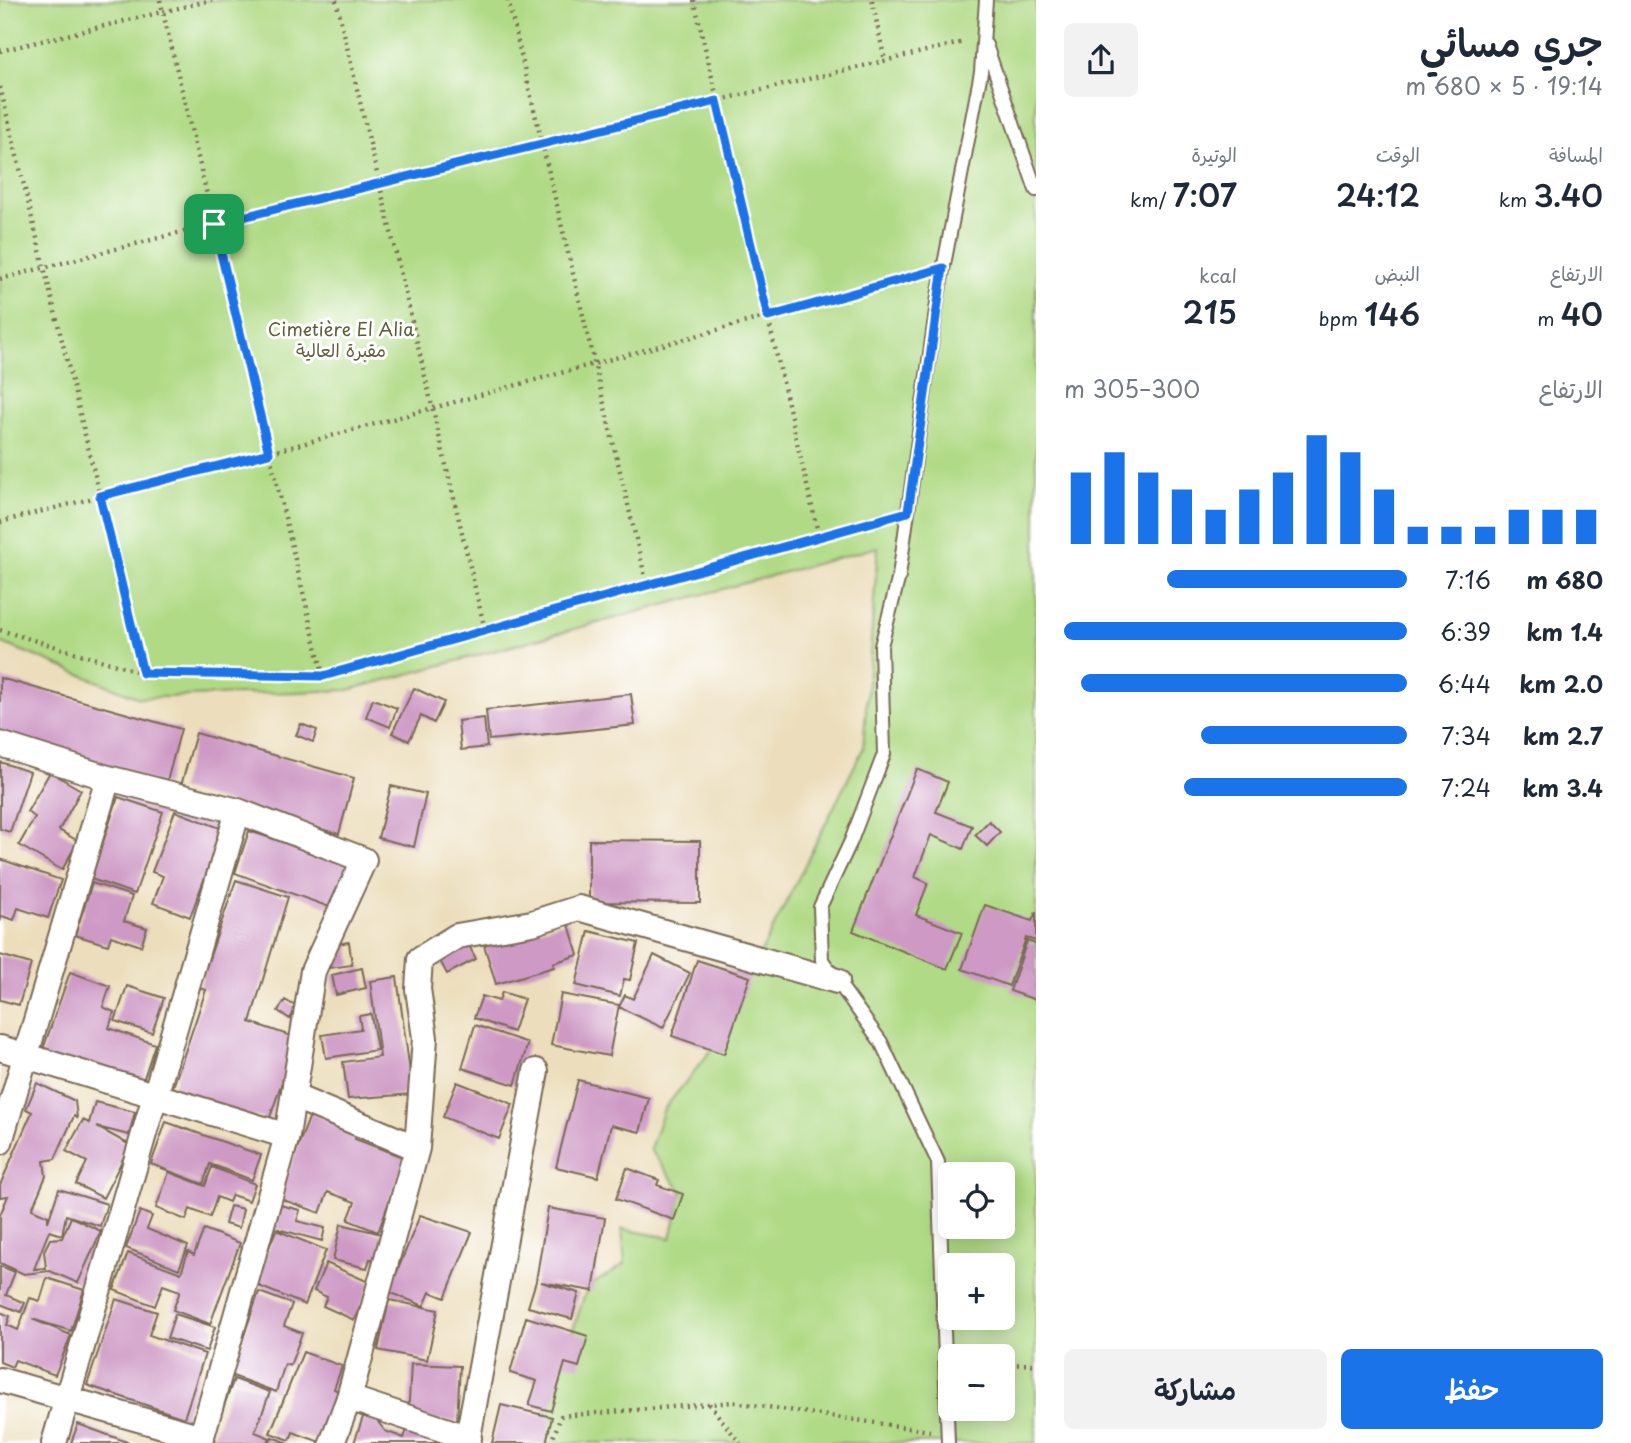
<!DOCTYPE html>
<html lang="ar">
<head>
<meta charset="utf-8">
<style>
  :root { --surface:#fff; --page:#f2f2f3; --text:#1f2937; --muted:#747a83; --accent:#1a73e8 }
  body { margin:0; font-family:"Playpen Sans","Playpen Sans Arabic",sans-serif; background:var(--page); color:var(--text); direction:rtl; height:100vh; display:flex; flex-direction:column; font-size:26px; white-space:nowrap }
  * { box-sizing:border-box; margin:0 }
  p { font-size:23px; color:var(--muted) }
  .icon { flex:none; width:38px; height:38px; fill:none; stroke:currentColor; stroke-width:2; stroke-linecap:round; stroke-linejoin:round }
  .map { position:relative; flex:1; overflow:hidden; direction:ltr }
  .panel { display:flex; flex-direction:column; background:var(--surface); width:595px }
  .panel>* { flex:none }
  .controls { position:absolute; left:938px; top:1162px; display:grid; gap:14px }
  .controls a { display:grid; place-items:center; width:77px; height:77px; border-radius:10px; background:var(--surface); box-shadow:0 4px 18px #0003; font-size:35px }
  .pin { position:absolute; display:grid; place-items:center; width:60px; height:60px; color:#fff; margin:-30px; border-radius:14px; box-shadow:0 4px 10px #0006 }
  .round { display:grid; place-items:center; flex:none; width:74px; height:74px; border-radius:10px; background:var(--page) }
  .headline { display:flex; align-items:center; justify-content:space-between; height:119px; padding:0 28px }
  h1 { font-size:38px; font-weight:600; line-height:52px }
  .figures { display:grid; grid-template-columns:repeat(3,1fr); gap:10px; height:119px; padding:7px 28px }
  .figures div { display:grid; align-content:center }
  .figures b { font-size:30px; font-weight:600 }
  .figures small { font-size:19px; font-weight:400 }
  .figures p { font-size:19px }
  .chart { height:196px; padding:14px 28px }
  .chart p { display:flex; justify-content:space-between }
  .chart svg { width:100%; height:126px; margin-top:7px; stroke:var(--accent); stroke-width:6 }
  .action { display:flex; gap:14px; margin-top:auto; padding:14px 28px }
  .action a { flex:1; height:80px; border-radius:10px; background:var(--accent); color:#fff; font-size:28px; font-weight:600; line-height:80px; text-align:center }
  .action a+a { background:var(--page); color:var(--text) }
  ul { padding:0 28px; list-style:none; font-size:23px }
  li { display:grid; grid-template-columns:112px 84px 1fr; align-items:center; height:52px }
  li i { height:18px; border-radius:9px; background:var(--accent) }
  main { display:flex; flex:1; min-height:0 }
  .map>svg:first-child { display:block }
  .green { fill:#b0da85; stroke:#768252; stroke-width:2; fill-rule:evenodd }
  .building { fill:#ce99c5 }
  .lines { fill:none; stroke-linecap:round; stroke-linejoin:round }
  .lane-casing { stroke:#796955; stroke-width:16 }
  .street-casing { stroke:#796955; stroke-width:28 }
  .path { stroke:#796955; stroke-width:4.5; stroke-dasharray:2 5; stroke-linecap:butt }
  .lane { stroke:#fff; stroke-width:12 }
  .street { stroke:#fff; stroke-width:24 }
  .route-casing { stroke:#fff; stroke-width:14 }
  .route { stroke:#1a73e8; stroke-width:9 }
  .labels { text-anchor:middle; stroke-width:6; stroke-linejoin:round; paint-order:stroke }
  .park-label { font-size:18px; fill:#5e5f3d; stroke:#fff }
</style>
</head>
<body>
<main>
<section class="panel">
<div class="headline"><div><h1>جري مسائي</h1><p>19:14 · 5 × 680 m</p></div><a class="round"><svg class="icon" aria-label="share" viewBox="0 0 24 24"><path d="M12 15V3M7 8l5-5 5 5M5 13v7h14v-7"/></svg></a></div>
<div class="figures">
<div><p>المسافة</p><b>3.40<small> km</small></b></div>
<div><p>الوقت</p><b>24:12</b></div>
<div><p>الوتيرة</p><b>7:07<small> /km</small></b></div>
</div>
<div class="figures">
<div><p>الارتفاع</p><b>40<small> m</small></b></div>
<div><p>النبض</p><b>146<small> bpm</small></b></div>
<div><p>kcal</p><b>215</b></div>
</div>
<div class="chart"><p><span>الارتفاع</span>300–305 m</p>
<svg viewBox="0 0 160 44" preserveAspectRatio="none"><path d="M5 44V19M15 44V12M25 44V19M35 44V25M45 44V32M55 44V25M65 44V19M75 44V6M85 44V12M95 44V25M105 44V38M115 44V38M125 44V38M135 44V32M145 44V32M155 44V32"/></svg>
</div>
<ul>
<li><b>680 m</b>7:16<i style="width:70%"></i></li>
<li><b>1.4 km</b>6:39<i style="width:100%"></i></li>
<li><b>2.0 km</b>6:44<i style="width:95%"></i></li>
<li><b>2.7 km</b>7:34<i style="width:60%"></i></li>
<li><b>3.4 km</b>7:24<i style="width:65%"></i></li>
</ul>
<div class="action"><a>حفظ</a><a>مشاركة</a></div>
</section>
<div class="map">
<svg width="1036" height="1443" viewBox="0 0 1036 1443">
  <rect width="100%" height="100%" fill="#fff"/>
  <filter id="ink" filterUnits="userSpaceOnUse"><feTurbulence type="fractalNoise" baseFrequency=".0143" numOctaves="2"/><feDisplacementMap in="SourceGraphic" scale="14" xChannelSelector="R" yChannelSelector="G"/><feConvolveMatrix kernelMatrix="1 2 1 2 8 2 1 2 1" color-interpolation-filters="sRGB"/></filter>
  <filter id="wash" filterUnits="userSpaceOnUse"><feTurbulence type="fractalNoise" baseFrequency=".00686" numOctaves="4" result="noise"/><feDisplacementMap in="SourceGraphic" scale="28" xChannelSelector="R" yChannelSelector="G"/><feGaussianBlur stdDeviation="1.57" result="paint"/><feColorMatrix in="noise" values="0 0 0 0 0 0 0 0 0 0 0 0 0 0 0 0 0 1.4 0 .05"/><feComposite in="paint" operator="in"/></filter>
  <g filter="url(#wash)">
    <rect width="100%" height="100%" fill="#ecdebc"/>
    <!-- green -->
    <path class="green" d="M0,0H1036V1443H535L587,1288L625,1264L622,1229L671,1238L682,1192L650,1149L664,1109L713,1048L863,749L878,547L349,690L139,698L0,642ZM950,1174H1003V1227H950ZM950,1265H1003V1318H950ZM950,1356H1003V1409H950Z"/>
    <g id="blocks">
      <!-- building -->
      <path class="building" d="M0,678L181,729L166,785L0,738Z
        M414,688L444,702L434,723L421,716L409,741L392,733Z
        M631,694L635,725L489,740L486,710Z
        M373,699L397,708L390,727L366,717Z
        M484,718L487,747L461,750L458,721Z
        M301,724L317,730L313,742L296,735Z
        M196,733L354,778L339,834L180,789Z
        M0,762L30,772L10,832L0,829Z
        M917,769L948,782L936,812L972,826L963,849L931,835L915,877L928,883L916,915L962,933L947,969L853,931Z
        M50,772L81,790L59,830L78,841L62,870L19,845L35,817L27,812Z
        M391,786L426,794L414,847L378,838Z
        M118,797L163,812L135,894L91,879Z
        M175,811L223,829L190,917L153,903L163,876L152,872Z
        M989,821L1000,832L987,846L975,835Z
        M249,831L350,864L335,909L235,873Z
        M589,840L700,841V903L589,902Z
        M0,859L61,880L48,918L18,908L14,920L2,916L0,922Z
        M236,880L288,897L250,1022L297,1038L269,1120L170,1096L206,990L199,988Z
        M92,883L132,896L124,921L147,928L141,946L111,936L108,945L75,935Z
        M985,905L1032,921L1036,912V941L1026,938L1009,986L962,969Z
        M568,921L578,955L553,963L554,967L496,984L484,945Z
        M589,931L638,943L630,980L624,979L620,996L576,985Z
        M1027,941L1036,944V1000L1010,991Z
        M349,942L352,965L330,968L326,946Z
        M467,942L476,959L447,974L438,957Z
        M0,955L31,964L19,1005L0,1000Z
        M654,955L690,973L663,1028L619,1007L625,995L633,999Z
        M697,960L750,977L724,1054L672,1036Z
        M362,968L366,988L336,995L332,975Z
        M70,972L110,986L103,1007L114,1012L109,1028L155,1044L139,1093L40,1058Z
        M397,977L413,1094L348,1099L343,1062L380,1057L370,981Z
        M127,986L164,998L152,1033L115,1021Z
        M502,992L524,999L513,1032L474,1018L482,996L499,1001Z
        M561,994L619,1005L609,1056L551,1045Z
        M285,1000L297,1007L290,1019L278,1011Z
        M371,1014L377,1050L326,1058L322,1035L361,1029L359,1016Z
        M475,1025L528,1043L515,1085L462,1068Z
        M578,1080L649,1098L640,1132L611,1125L598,1177L556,1167Z
        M457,1082L513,1104L499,1139L443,1117Z
        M37,1083L75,1101L77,1118L74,1116L55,1159L44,1161L46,1176L32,1209L48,1216V1222L59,1189L107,1204L100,1226L66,1215L62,1235L49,1231L34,1269L46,1268L44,1251L50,1239L62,1238L71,1217L101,1231L78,1283L50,1271L24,1274L0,1263V1215L8,1196L0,1197V1185L32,1112L26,1109Z
        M95,1102L135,1112L129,1135L97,1127L130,1145L103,1198L76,1184L87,1162L66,1151L83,1120L89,1123Z
        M311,1113L359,1131L355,1139L405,1158L378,1232L348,1220L355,1202L328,1192L320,1213L278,1198Z
        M166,1122L261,1155L252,1180L210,1164L203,1184L151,1164Z
        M212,1167L255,1184L249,1201L232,1195L229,1202L217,1197L210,1217L190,1209L186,1220L156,1208L169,1172L205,1186Z
        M627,1168L659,1180L657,1185L683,1194L674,1220L616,1199Z
        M280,1205L300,1210L297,1221L325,1228L322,1241L274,1228Z
        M230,1206L243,1209L239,1228L225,1224Z
        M548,1208L605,1218L593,1291L541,1282L579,1293L572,1319L528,1307L536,1281Z
        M140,1211L152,1216L147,1229L188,1246L179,1269L126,1248Z
        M420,1215L472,1232L445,1298L430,1292L424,1306L389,1292Z
        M341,1224L386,1235L380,1261L370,1259L367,1268L333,1260Z
        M204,1229L240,1243L210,1324L173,1310L180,1291L163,1285L155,1306L114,1290L128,1253L181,1273L188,1252L194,1255Z
        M276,1230L326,1250L305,1305L254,1284Z
        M326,1263L371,1283L354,1320L323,1306L327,1297L314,1291Z
        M0,1266L15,1272L6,1295L25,1303L21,1312L0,1304Z
        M47,1278L84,1290L71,1331L32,1319L71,1335L55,1375L15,1360L12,1367L0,1362V1312L10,1316L7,1325L18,1330L30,1298L40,1301Z
        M259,1292L292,1304L284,1326L302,1333L290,1366L285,1364L276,1392L230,1375Z
        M116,1299L157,1312L149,1335L205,1354L184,1418L87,1385Z
        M389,1300L438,1310L427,1360L378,1350Z
        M175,1314L215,1327L207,1351L167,1338Z
        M526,1317L588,1336L579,1367L565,1363L551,1411L529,1405L537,1381L510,1373Z
        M303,1352L342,1366L334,1389L338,1391L320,1442L293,1432L290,1440L270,1433Z
        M411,1364L460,1366L457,1421L408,1419Z
        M234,1379L270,1392L255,1432L270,1438L267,1443H210Z
        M501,1405L552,1417L546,1443H492Z
        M364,1414L375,1418L385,1431L404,1438L409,1424L461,1443H354Z
        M78,1424L130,1443H71Z
        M272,1437L288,1443H269Z"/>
    </g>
  </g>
  <g filter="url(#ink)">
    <use href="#blocks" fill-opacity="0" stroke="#796955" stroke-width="2"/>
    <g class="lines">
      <defs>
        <path id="lane" d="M986,45L1036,190
          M948,1443L938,1162L881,1042L822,960L820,907L851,841L884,754L881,646L899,576L938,296L981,72L986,0"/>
        <path id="street" d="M0,744L108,778L238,811L364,860L313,971L287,1136L200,1443
          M0,1048L287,1136
          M295,1097L417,1148
          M0,1142L108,778
          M0,1380L202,1437
          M349,1398L469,1438
          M54,1443L238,811
          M332,1443L349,1398L417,1148L425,1038L418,989L420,959L457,936L532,923L579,908L837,981
          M467,1443L536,1071"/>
      </defs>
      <!-- lane casing -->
      <use href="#lane" class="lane-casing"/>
      <!-- street casing -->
      <use href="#street" class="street-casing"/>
      <!-- path -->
      <path class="path" d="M160,0L323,675
        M336,0L485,630
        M508,0L647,585
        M694,0L819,537
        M872,0L885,61
        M0,51L212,0
        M0,87L143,672
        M0,279L379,181L964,42
        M0,522L269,453L925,273
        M0,630L143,673L323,675L891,517
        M1003,1365L1036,1364
        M709,1404L740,1443
        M551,1443L561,1416L734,1402L930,1431"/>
      <!-- lane -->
      <use href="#lane" class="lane"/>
      <!-- street -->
      <use href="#street" class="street"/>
    </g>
  </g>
  <g class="lines" filter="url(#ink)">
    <defs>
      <path id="route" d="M717,101L768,317L943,268L908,512L323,676L143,673L100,496L269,453L214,224Z"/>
    </defs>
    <!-- route casing -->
    <use href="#route" class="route-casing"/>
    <!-- route -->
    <use href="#route" class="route"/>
  </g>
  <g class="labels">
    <!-- park labels -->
    <g class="park-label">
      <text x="341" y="336">Cimetière El Alia<tspan x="341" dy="21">مقبرة العالية</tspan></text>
    </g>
  </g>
</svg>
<div class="controls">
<a><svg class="icon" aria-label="locate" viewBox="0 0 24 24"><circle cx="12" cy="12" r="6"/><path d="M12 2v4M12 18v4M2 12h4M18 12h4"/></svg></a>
<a>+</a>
<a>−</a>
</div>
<div class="pin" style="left:214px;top:224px;background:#1e9e55"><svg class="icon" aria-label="arrive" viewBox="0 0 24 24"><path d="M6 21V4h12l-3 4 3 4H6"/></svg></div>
</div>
</main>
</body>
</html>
